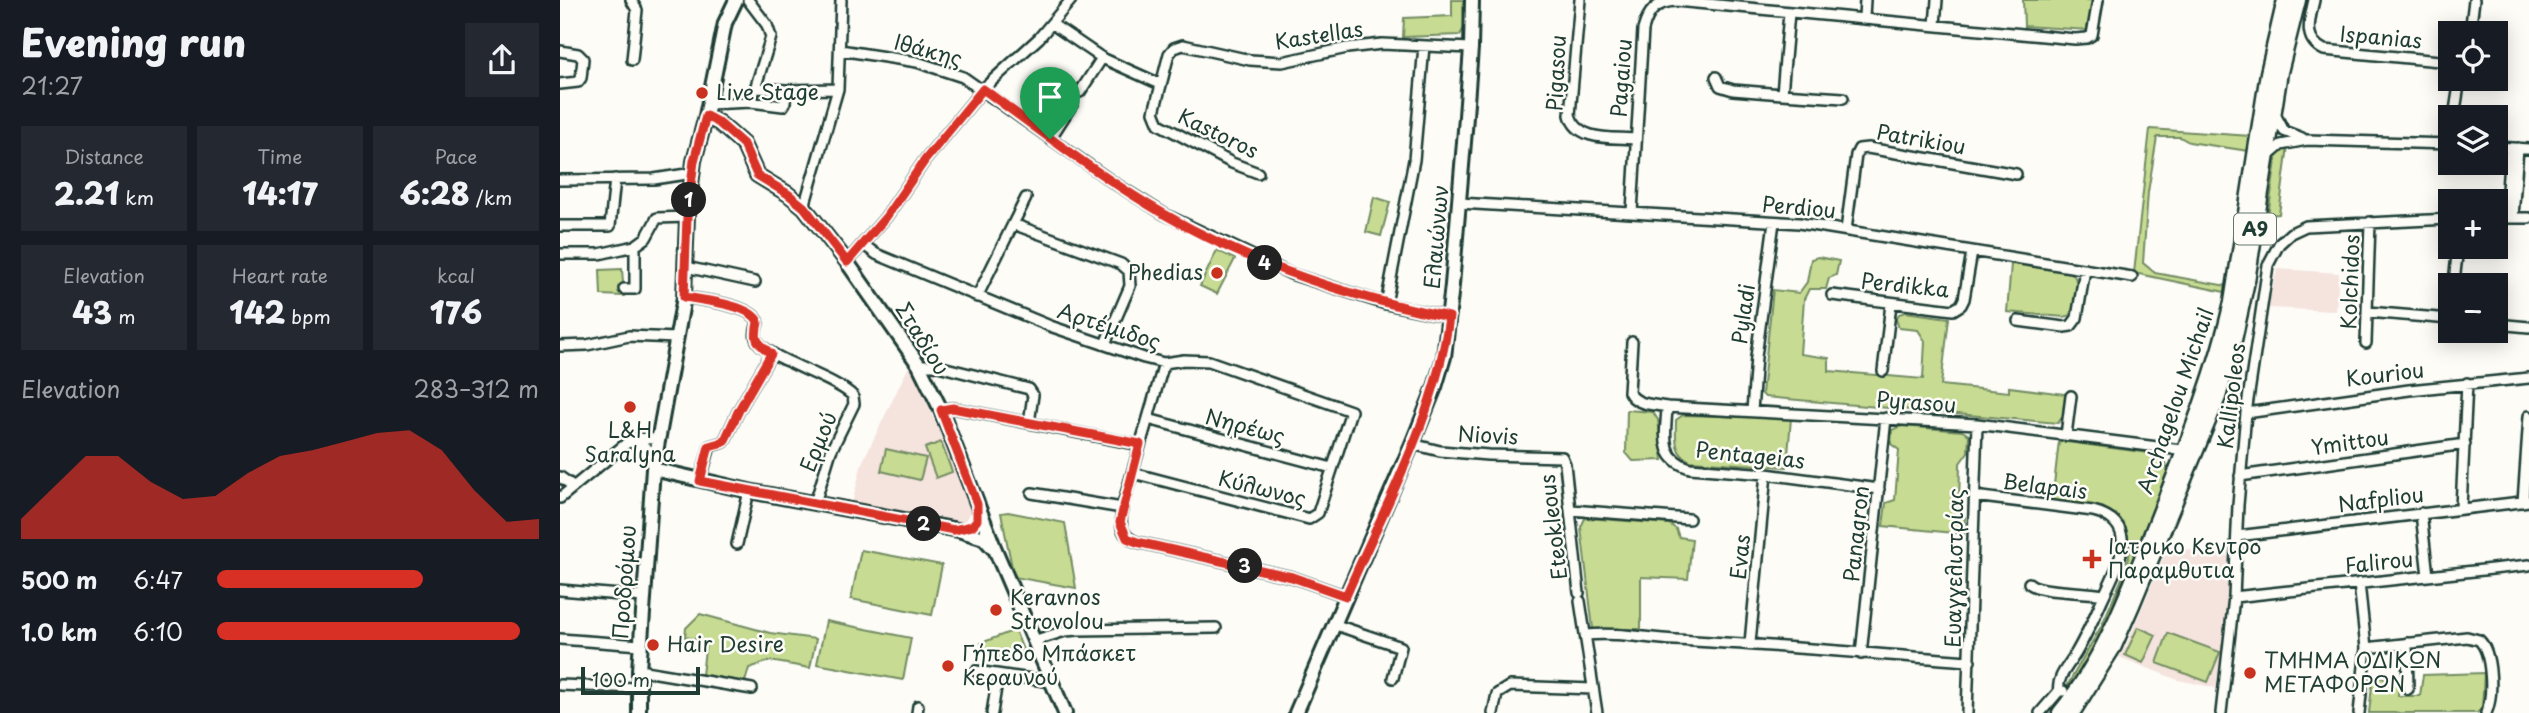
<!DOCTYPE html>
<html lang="en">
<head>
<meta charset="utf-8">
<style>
  :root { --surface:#171b24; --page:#242831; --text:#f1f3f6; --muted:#9ea1a6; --accent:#d93025 }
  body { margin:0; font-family:"Playpen Sans",sans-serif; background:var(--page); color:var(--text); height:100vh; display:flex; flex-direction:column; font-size:26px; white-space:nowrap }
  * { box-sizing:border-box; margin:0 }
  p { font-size:23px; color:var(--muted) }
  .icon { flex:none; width:38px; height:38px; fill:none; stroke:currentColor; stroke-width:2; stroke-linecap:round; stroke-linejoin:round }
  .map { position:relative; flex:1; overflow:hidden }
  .sheet { display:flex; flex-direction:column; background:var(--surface); width:560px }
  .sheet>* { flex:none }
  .tools { position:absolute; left:1878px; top:21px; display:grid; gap:14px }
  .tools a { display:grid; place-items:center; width:70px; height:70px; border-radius:0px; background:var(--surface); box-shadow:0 4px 18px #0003; font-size:35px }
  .scale { position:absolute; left:21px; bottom:18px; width:119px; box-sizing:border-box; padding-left:7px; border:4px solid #1f3d34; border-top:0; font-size:19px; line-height:24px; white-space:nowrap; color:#1f3d34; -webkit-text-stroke:5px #fdfcf7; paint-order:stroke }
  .pin { position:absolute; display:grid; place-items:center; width:60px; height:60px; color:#fff; margin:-72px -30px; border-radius:50% 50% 50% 0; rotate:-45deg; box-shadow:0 0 7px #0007 }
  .pin .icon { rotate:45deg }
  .km { position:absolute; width:35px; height:35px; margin:-18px; border-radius:50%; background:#222; color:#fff; font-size:19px; line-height:35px; text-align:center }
  .round { display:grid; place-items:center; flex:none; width:74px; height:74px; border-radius:0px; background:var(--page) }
  .headline { display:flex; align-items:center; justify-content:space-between; height:119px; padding:0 21px }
  h1 { font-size:38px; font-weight:800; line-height:52px }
  .figures { display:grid; grid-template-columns:repeat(3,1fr); gap:10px; height:119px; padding:7px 21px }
  .figures div { display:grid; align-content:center; border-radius:0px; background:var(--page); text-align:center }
  .figures b { font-size:30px; font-weight:800 }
  .figures small { font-size:19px; font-weight:400 }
  .figures p { font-size:19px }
  .chart { height:196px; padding:14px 21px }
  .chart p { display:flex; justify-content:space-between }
  .chart svg { width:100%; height:126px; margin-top:7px; fill:var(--accent); opacity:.7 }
  ul { padding:0 21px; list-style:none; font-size:23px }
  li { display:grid; grid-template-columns:112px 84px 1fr; align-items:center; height:52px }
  li i { height:18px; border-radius:9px; background:var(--accent) }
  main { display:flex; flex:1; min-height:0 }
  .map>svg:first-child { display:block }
  .built { fill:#f5e3de }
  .green { fill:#c7dc92; stroke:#738c63; stroke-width:2 }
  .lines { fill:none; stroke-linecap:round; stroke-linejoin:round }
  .street-casing { stroke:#1f3d34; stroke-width:14 }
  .secondary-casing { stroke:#1f3d34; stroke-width:18 }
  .primary-casing { stroke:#1f3d34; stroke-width:19 }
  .street { stroke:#fdfcf7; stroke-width:9 }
  .secondary { stroke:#fdfcf7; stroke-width:12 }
  .primary { stroke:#fdfcf7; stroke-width:14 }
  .route-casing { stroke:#fff; stroke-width:14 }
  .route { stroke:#d93025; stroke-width:9 }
  .poi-dot { fill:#c8321e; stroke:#fdfcf7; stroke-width:2.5 }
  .labels { text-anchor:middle; stroke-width:5; stroke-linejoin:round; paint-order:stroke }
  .shield { fill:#fdfcf7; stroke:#62766e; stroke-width:2 }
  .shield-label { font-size:19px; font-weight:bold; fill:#1f3d34 }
  .street-label { font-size:21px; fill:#1f3d34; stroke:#fdfcf7 }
  .poi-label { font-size:21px; fill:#1f3d34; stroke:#fdfcf7; text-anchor:start }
</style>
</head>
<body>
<main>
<section class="sheet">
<div class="headline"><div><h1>Evening run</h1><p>21:27</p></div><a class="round"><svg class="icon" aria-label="share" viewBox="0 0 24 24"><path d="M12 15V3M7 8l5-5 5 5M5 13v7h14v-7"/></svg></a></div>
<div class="figures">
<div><p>Distance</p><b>2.21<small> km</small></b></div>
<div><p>Time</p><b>14:17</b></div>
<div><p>Pace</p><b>6:28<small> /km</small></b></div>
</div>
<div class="figures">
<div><p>Elevation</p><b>43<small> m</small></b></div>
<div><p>Heart rate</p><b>142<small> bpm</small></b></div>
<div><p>kcal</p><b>176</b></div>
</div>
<div class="chart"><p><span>Elevation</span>283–312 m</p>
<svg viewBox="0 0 160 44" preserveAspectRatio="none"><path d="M0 44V37L10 26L20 15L30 15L40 24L50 30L60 29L70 21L80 15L90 13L100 10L110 7L120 6L130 13L140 27L150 38L160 37V44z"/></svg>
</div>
<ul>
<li><b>500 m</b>6:47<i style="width:64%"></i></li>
<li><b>1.0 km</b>6:10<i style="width:94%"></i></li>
</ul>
</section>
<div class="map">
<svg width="1969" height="713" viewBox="0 0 1969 713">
  <rect width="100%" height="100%" fill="#fdfcf7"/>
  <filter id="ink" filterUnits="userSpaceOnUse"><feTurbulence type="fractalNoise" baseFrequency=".0143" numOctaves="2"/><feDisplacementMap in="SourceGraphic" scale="14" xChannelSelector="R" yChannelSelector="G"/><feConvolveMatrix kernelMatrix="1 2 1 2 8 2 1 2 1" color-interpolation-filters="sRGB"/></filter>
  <g filter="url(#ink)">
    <!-- built -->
    <path class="built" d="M1717,269L1779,273L1776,311L1708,308Z
      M350,364L413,509L401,527L292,504L302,463Z
      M1608,546L1669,556L1668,604L1656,688L1618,680L1559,657L1566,646Z"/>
    <!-- green -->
    <path class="green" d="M892,0H903L904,28L900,35L843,37L844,18L892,16Z
      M1463,0H1532L1529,30L1464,26Z
      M1590,129L1690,136L1689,151L1629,142L1620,137H1597L1588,192L1583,263L1595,273L1667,286L1665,292L1574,273Z
      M1728,146L1719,214L1708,215L1717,154Z
      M814,197L830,202L821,236L806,232Z
      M657,250L675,259L657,294L640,286Z
      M1258,257L1279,261L1276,275L1269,278L1266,289H1249L1244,299L1240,354L1269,358V371L1363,379L1365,341L1358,330L1339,328L1336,319L1339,314L1345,312L1389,318L1381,385L1449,392V387L1505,394L1503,416L1498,423L1205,397L1202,394L1213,290L1239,293L1247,282L1251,259Z
      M1451,264L1509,270C1522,279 1517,303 1511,315L1504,317L1447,312Z
      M62,269L64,296L41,295L40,270Z
      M1067,410L1093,412L1098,420L1103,460L1073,461L1066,453Z
      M1123,415L1231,418L1227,467L1130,461C1113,453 1116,437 1116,420Z
      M1342,426L1402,431L1409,435L1408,452L1400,463L1399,509L1405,517L1404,534L1323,526L1326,503L1335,500L1339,450L1331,444L1332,430Z
      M1499,441L1597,454L1604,456L1608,471L1574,560C1550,597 1543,658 1507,686L1542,625L1566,569L1571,547L1564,524L1554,514L1542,507L1492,502Z
      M381,442L392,472L376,478L365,448Z
      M326,449L366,458L360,480L321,471Z
      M448,512L505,523L516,588L454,577L441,513Z
      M1025,518L1109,524L1116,529L1119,537L1132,539L1128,579L1081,577V629H1033L1021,527Z
      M301,550L382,565L372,615L291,599Z
      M140,614L210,633L256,639L250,668L210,661L189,668L185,682L142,675L146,641L125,637L126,628Z
      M266,621L351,638L343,680L257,664Z
      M1578,627L1596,635L1583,663L1565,655Z
      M455,630L463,650L429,663L421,643Z
      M1608,633L1660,652L1648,682L1597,663Z
      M1924,673L1922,708L1917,713H1809L1813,677L1839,679L1838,696H1860L1863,675Z"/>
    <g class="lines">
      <defs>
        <path id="street" d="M71,0L77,10L72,60
          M188,0L207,25L211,37L191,102
          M1020,0L1010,115C1017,142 1053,137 1075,139
          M1754,0C1750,19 1742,39 1764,50L1890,62
          M1229,13L1222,94L1283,98
          M1304,17L1305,0
          M492,24L542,58L600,84
          M1375,25L1377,0
          M1910,33L1914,0
          M280,50L357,62L403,77L554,183L604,214L731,274L826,304L889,317
          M0,51L18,54L23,59L21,78L18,82L0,84
          M1156,77L1160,86L1173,90L1222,94
          M197,88L226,90L278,89
          M520,92L542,58
          M148,104L191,102L223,106L225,103L226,90
          M1715,114L1724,131L1742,138
          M1894,117L1900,79
          M490,139L513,103
          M1936,147L1969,149
          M1708,156L1721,145L1747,140L1890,144
          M698,173L672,163L599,124L594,112L609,54L614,48L623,45L690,60L722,62L787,48L822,44L911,48
          M0,180L94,179L133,173
          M899,203L1239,223L1572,277
          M244,207L278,89L281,0
          M1072,212L1083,30C1088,11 1096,2 1116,1L1515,39L1527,38L1532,35L1538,0
          M1953,217L1958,148
          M1936,218H1969
          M1945,218L1950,148
          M453,224L466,198
          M0,226H50L55,179
          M1286,230L1296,155L1299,149L1308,148L1456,174
          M304,245L316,254L490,326L584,358L604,363L624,360L649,361L791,411L758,513L749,519L573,473
          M0,254H39L75,246L86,238L97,218L127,217
          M287,262L326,217L365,160L423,89L479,38L511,0
          M126,267L195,282
          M1895,273L1898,247
          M64,289H75V246
          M1272,295L1393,310L1401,305L1404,299L1412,252
          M124,297C142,300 192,305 198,322C197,327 194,332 196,338C201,357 275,377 293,396L294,404L271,451L255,503
          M417,297L453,224L561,264L569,271L570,286L545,344
          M826,304L854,160L864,46
          M1808,312L1890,319
          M1458,321L1504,327L1511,326L1517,318L1525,269
          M1936,324L1969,327
          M1072,342L1069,392C1076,406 1094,404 1107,407L1417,424L1629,451
          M1806,343L1810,222
          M0,346L27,345L69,336L116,338
          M604,363L562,508C560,524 560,536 577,542L732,577L786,596
          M359,365H374L469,389L473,395L469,423
          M1323,371L1331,304
          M1107,407C1106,434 1098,458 1130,468L1206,474L1319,489
          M381,410L393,408L580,445
          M1192,411L1196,357L1214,222
          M1686,413L1849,390L1969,378
          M588,419L772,468
          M1506,435L1511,396
          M69,442L80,444L95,454
          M852,444L880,451L928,455L1002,457L1005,464L1019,593
          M1680,476L1905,444
          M0,477L13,486
          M140,481L150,446L164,442L179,410L211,354
          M472,493L562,508
          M1414,496L1533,511C1584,524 1556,569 1542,600C1534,618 1526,636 1516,653C1509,665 1496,678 1499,691
          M0,498L73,438L97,439
          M1963,502L1969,416
          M1901,508L1907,383
          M1011,510L1129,519
          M1861,513L1868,576
          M1677,536L1969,501
          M177,544L189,491
          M1469,583C1478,593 1527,591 1544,595
          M1799,583L1806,648L1799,713
          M0,590L84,597
          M1674,597L1969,565
          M1020,601L1037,713
          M773,624L841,647L833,678
          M1025,635C1059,632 1083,638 1115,640C1214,645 1312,654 1410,661
          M0,639L80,645
          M473,641L505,631L518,630L656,628
          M1190,643L1206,474
          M1847,643L1848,689
          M1806,648L1907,637L1919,640C1932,652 1934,696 1926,713
          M1301,654L1326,418
          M79,670L192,689
          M416,671L492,682
          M0,685L78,688
          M357,713L358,706
          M432,713L438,675
          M933,713L937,694L950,686L1033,689
          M1407,713L1417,424
          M1480,713L1499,691H1503
          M1661,713L1674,597L1678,505L1686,413L1706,279L1708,265L1719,244L1731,233L1746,226L1890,219"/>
        <path id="secondary" d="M146,116L159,123L183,144L197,175L228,194L244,207L287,262L359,365L381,410L434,547L505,713
          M93,469L189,491L398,530L424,538L433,548
          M79,713V670L93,469L124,297L127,217L134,161L146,116L165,23L176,0
          M736,713L852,444L875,387L884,357L892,285L905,130L911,48L912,0"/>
        <path id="primary" d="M1500,713C1546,657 1571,585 1598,518C1626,447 1655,376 1672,302L1708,73L1725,0
          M1512,713L1554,646L1572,605L1658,397L1674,340L1687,281L1720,72L1738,0"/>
      </defs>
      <!-- street casing -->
      <use href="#street" class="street-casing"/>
      <!-- secondary casing -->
      <use href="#secondary" class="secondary-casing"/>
      <!-- primary casing -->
      <use href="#primary" class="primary-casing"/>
      <!-- street -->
      <use href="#street" class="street"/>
      <!-- secondary -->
      <use href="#secondary" class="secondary"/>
      <!-- primary -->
      <use href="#primary" class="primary"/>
    </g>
  </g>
  <g class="lines" filter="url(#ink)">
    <defs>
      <path id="route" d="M423,89C482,132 540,177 604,214C692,265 790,297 889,317C877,413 824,508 786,596L732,577L577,542L567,538L560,522L580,444L393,408L381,410L417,504V520L412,526L394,530L140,481L149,446L164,442L179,410L211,354C196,341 194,341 198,322C192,305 142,300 124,297L127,217L134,161L146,116L159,123L183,144L197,175L228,194L244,207L287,262L326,217L365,160Z"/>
    </defs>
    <!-- route casing -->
    <use href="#route" class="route-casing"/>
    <!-- route -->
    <use href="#route" class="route"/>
  </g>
  <!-- markers -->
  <g class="poi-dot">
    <circle cx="142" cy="93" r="7"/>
    <circle cx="657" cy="273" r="7"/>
    <circle cx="70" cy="407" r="7"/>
    <path d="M1528.5 548.5h7v7h7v7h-7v7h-7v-7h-7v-7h7z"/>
    <circle cx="436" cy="610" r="7"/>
    <circle cx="93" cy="645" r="7"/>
    <circle cx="388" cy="666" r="7"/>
    <circle cx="1690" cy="673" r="7"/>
  </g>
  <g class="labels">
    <!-- shield labels -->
    <rect class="shield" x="1674" y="213.5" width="42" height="31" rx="5"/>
    <g class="shield-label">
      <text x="1695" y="236">A9</text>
    </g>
    <!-- street labels -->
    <g class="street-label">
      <text transform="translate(759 36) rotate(-9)" y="7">Kastellas</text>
      <text transform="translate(1821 38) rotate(5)" y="7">Ispanias</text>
      <text transform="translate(368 51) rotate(15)" y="7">Ιθάκης</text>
      <text transform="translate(997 73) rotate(-87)" y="7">Pigasou</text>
      <text transform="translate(1062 78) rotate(-86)" y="7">Pagaiou</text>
      <text transform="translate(658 134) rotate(26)" y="7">Kastoros</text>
      <text transform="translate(1361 140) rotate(10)" y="7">Patrikiou</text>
      <text transform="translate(1239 208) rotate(5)" y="7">Perdiou</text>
      <text transform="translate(877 237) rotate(-85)" y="7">Ελαιώνων</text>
      <text transform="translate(1791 282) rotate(-88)" y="7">Kolchidos</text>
      <text transform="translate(1345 286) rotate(6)" y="7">Perdikka</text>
      <text transform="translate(1184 314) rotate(-82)" y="7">Pyladi</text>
      <text transform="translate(549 327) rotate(18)" y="7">Αρτέμιδος</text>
      <text transform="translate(362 339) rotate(58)" y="7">Σταδίου</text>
      <text transform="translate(1825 375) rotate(-7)" y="7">Kouriou</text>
      <text transform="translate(1672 396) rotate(-83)" y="7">Kallipoleos</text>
      <text transform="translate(1616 401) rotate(-71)" y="7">Archagelou Michail</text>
      <text transform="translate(1356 403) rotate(4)" y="7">Pyrasou</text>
      <text transform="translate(685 427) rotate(15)" y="7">Νηρέως</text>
      <text transform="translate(928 436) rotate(3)" y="7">Niovis</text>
      <text transform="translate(259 442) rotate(-68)" y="7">Ερμού</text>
      <text transform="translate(1790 443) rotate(-8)" y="7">Ymittou</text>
      <text transform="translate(1190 456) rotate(6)" y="7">Pentageias</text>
      <text transform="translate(1485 487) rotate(7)" y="7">Belapais</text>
      <text transform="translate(702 489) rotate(14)" y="7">Κύλωνος</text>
      <text transform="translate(1821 500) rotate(-7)" y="7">Nafpliou</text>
      <text transform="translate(994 527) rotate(-97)" y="7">Eteokleous</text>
      <text transform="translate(1297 534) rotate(-84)" y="7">Panagron</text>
      <text transform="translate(1181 557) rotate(-84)" y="7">Evas</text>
      <text transform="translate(1819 563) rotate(-6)" y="7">Falirou</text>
      <text transform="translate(1395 568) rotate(-89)" y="7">Ευαγγελιστρίας</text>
      <text transform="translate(65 582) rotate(-86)" y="7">Προδρόμου</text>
    </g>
    <!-- poi labels -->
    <g class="poi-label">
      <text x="156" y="100">Live Stage</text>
      <text x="643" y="280" text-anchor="end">Phedias</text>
      <text x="70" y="438" text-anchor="middle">L&amp;H<tspan x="70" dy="24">Saralyna</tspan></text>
      <text x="1548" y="554">Ιατρικο Κεντρο<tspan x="1548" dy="24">Παραμθυτια</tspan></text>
      <text x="450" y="605">Keravnos<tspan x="450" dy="24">Strovolou</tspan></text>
      <text x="107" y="652">Hair Desire</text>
      <text x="402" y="661">Γήπεδο Μπάσκετ<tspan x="402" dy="24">Κεραυνού</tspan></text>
      <text x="1704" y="668">ΤΜΗΜΑ ΟΔΙΚΩΝ<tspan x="1704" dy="24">ΜΕΤΑΦΟΡΩΝ</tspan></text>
    </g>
  </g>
</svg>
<div class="tools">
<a><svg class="icon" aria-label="locate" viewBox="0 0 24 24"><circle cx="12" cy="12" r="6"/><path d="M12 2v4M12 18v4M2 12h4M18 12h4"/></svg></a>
<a><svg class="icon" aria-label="layers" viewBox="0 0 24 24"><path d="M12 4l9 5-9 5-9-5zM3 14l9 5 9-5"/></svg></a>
<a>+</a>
<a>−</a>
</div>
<div class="scale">100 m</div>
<div class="pin" style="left:490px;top:139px;background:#1e9e55"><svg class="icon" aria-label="arrive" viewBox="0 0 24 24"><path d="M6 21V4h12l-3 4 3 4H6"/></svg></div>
<b class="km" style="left:129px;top:200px">1</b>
<b class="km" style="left:364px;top:524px">2</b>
<b class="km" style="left:685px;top:566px">3</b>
<b class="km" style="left:705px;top:263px">4</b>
</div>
</main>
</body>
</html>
